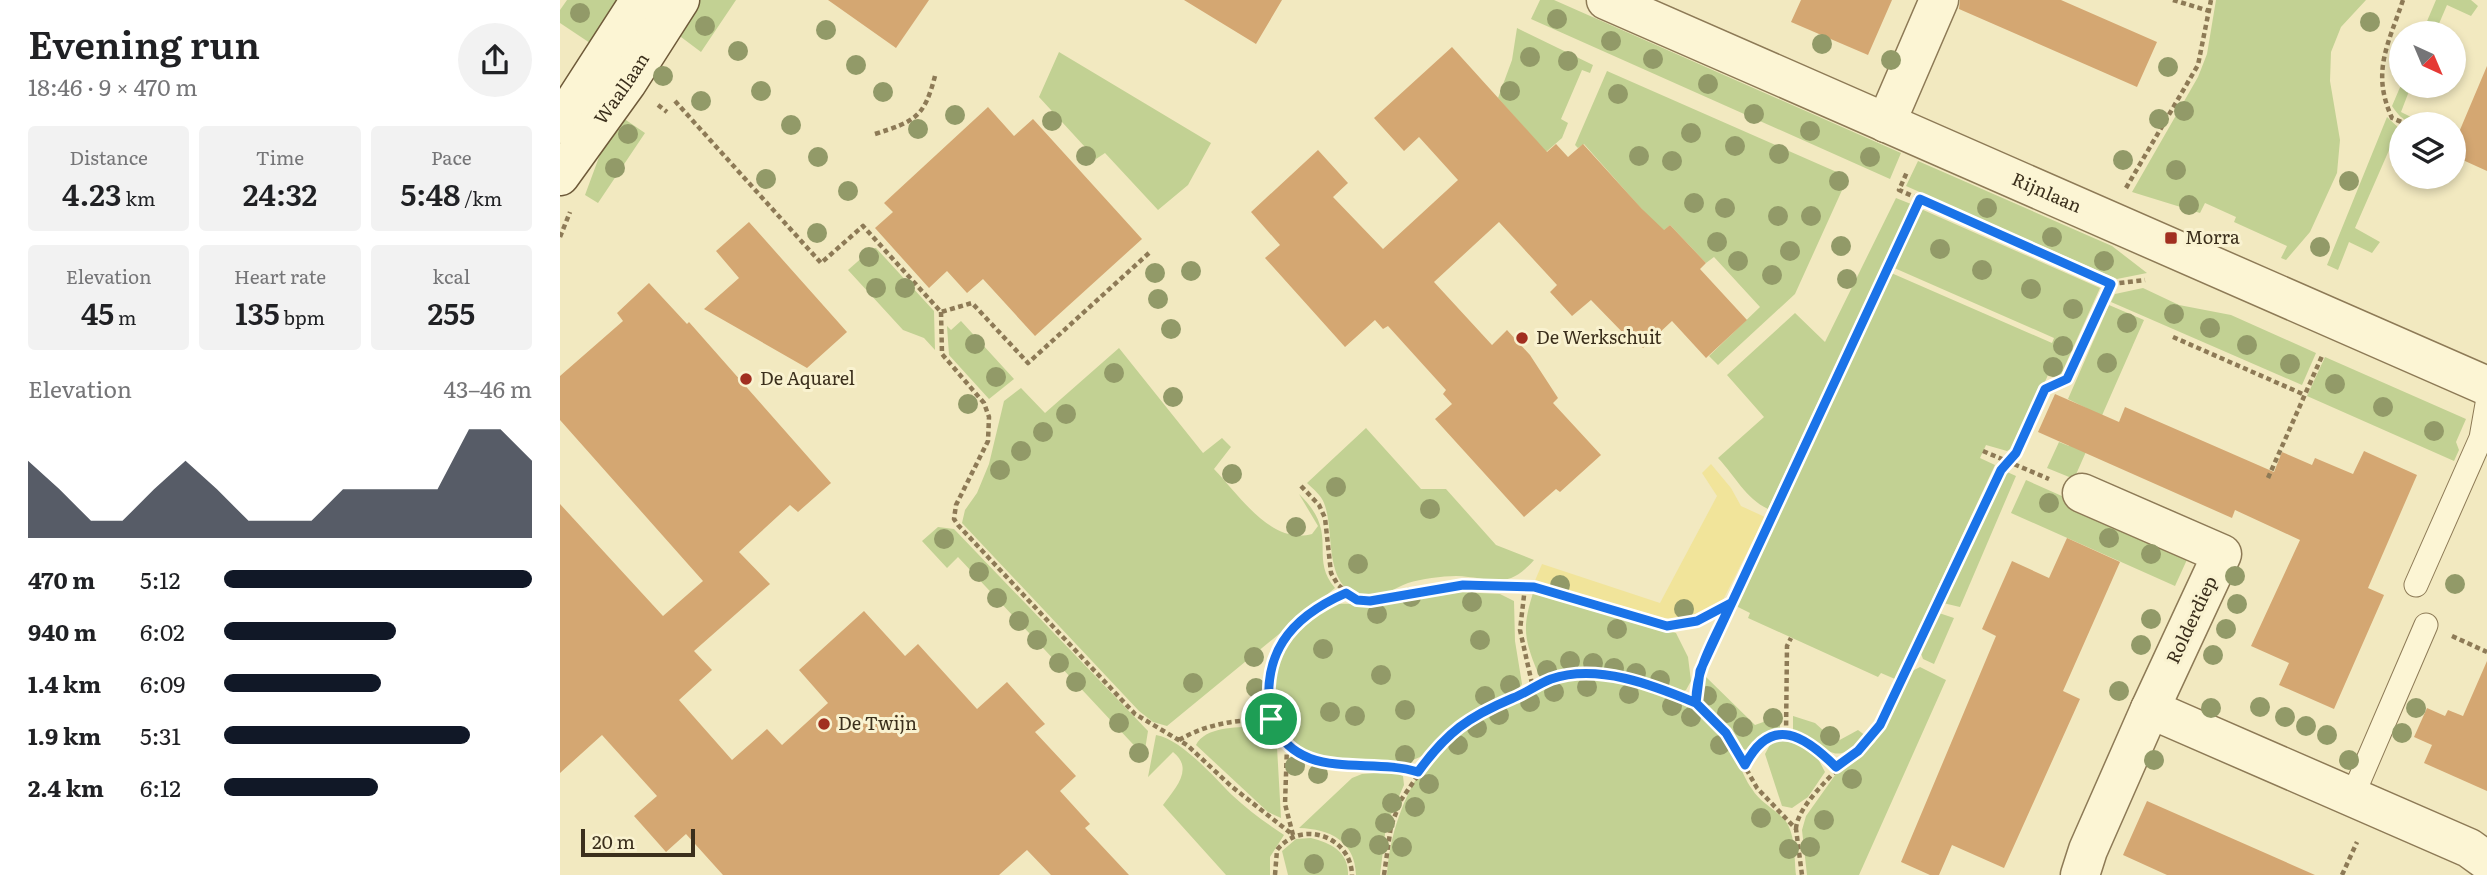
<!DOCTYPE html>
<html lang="en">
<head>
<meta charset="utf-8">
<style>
  :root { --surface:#fff; --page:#f2f2f2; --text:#202124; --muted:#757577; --accent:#111827 }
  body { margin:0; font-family:Literata,serif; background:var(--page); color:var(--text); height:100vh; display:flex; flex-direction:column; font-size:26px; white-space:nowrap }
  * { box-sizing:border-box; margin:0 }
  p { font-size:23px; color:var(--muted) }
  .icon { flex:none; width:38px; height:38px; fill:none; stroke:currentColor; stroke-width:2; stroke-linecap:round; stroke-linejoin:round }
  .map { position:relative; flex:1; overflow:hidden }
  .sheet { display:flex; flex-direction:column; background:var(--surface); width:560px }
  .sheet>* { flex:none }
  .needle { width:46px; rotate:136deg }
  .buttons { position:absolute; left:1829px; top:21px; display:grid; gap:14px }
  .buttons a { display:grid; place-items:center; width:77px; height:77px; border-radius:50%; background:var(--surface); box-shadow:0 4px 10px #0003; font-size:35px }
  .scale { position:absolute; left:21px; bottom:18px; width:114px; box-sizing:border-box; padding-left:7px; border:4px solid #3b2f1c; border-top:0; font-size:19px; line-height:24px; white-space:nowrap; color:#3b2f1c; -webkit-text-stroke:5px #f9f2d0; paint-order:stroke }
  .pin { position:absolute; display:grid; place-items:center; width:60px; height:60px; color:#fff; margin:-30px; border:4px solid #fff; border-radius:50%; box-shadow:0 2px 7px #0007 }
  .round { display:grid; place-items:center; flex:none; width:74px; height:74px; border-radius:37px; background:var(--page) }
  .overview { display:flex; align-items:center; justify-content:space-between; height:119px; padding:0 28px }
  h1 { font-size:38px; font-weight:600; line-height:52px }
  .metrics { display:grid; grid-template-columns:repeat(3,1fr); gap:10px; height:119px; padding:7px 28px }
  .metrics div { display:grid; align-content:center; border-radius:7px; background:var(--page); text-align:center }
  .metrics b { font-size:30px; font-weight:600 }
  .metrics small { font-size:19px; font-weight:400 }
  .metrics p { font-size:19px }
  .chart { height:196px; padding:14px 28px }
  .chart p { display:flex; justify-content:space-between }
  .chart svg { width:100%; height:126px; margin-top:7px; fill:var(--accent); opacity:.7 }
  ul { padding:0 28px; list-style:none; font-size:23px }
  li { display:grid; grid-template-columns:112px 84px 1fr; align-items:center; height:52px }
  li i { height:18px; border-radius:9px; background:var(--accent) }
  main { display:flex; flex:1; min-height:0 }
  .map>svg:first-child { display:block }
  .green { fill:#c2d193 }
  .sand { fill:#f1e49a }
  .building { fill:#d4a772 }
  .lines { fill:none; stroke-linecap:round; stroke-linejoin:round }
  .lane-casing { stroke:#8d7a56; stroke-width:25 }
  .street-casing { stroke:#8d7a56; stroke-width:41 }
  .secondary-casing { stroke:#6e5a39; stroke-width:41 }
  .path { stroke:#8d7a56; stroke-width:4.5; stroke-dasharray:5 3.5; stroke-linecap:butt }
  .lane { stroke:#fcf5d4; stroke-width:23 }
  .street { stroke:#fcf5d4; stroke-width:38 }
  .secondary { stroke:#fcf5d4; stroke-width:38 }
  .tree { fill:#929a68 }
  .route-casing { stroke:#fff; stroke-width:14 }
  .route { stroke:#1a73e8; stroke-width:9 }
  .poi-dot { fill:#a12f20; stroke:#f9f2d0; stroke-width:2.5 }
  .labels { text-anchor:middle; stroke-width:6; stroke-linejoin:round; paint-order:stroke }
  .street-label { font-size:18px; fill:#3b2f1c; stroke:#f9f2d0 }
  .poi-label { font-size:18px; fill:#3b2f1c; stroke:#f9f2d0; text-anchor:start }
</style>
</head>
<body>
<main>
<section class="sheet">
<div class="overview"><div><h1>Evening run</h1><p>18:46 · 9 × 470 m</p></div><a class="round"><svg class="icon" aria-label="share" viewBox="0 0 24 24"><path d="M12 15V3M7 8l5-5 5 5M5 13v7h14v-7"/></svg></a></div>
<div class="metrics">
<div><p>Distance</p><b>4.23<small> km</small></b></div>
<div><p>Time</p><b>24:32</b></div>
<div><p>Pace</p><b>5:48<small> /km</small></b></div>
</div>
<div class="metrics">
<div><p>Elevation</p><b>45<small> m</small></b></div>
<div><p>Heart rate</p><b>135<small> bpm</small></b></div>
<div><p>kcal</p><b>255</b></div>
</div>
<div class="chart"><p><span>Elevation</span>43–46 m</p>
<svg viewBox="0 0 160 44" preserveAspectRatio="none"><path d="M0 44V17L10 27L20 38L30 38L40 27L50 17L60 27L70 38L80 38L90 38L100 27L110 27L120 27L130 27L140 6L150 6L160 17V44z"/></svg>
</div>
<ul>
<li><b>470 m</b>5:12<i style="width:100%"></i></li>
<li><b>940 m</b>6:02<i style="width:56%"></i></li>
<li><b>1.4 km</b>6:09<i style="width:51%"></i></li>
<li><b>1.9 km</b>5:31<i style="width:80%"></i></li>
<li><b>2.4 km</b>6:12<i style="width:50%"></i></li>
</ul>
</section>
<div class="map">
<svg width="1927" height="875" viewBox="0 0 1927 875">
  <rect width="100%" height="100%" fill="#f2e9c0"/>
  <!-- green -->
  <path class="green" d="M7,0H62L33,45L0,23V10Z
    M139,0H176L141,52L117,34Z
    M980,0H994L1341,153L1330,179L971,19Z
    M1656,0H1806L1781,27L1771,52L1770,81L1780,140L1777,173L1750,232L1726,260L1721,258L1727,246L1674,222L1676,217L1645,203L1640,213L1572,192L1638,77L1647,54Z
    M1876,0H1911L1918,6L1911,16L1887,5L1875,33H1862Z
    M957,28L1033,65L1030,73L1022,70L1001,119L1008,123L1002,138L986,152L938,98L952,60Z
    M499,52L651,143L628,185L598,210L545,153L536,159L479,97Z
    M1047,71L1288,177L1235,294L1158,365L1149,356L1200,307L1154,257L1146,263L1110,225L1102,232L1024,144L1018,148L1015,145Z
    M1841,85L1851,86L1841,112L1865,124C1849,124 1841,120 1832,106Z
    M60,116L85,133L38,203L25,195L42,149Z
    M1827,117L1841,130V144L1833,141L1795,228L1820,242L1812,253L1789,242L1778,270L1767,265Z
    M1358,161L1552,246L1587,273L1557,279L1346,186Z
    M1336,198L1351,204L1208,509C1185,498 1176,477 1158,458L1204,417L1167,375L1235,313L1265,342Z
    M1361,209L1540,288L1499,379L1488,375L1456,446L1447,451L1426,445L1420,458L1435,465L1335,679L1321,673L1318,677L1188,618L1190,613L1176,606L1329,272L1492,343L1494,338L1332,267Z
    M313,248H316L374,311L375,350L364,338L343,330L288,270Z
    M1583,288L1619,305L1671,315L1756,353L1742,385L1551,302L1555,294Z
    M1549,305L1584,320L1514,479L1487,468L1499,442L1509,446L1526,408L1508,399Z
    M401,321L454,379L429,399L389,355L387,326L391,330Z
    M559,348L643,453L662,438L671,447L654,469C679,495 711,545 752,534L758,526L739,494C781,534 748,556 775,588L607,726L593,722L579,711L402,523L405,510L417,493L429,464L444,401L461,388L485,413Z
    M1765,357L1906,419L1896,442L1899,450L1894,461L1747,396Z
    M806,428L861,489H886L936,545L974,560C946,592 931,577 896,576C882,576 861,579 848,583C834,588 823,598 808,597C761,593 776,533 764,503C761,495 753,489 747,483Z
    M1445,471L1456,476L1400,607L1383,603Z
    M1466,480L1630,553L1615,586L1451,513Z
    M378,527L394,529L588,731L584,756L398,557L387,568L362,541Z
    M900,592L940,594L954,601L955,641L962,684C956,698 918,708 903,718C887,728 876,748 860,757C844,765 820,764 802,763C778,762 750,757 732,740C700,709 712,651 742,625C749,619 759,608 767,606C781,602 796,605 810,604C840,602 870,596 900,592Z
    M973,593L1116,633L1128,657L1131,681L1126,690L1118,693C1087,681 1054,668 1020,670C1007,670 995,675 982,677L978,673C964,639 962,628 973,593Z
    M1379,613L1394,618L1374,664L1363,659L1360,651Z
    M1360,667L1386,680L1299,875H1247L1242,830L1246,816L1278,771L1299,758L1315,742L1350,672Z
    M1145,676L1195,725L1220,716V732L1188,750L1181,749L1170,729L1141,702Z
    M1029,677C1084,684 1142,701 1172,751C1180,763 1183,777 1192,789C1200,802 1213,808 1223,818C1236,831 1234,858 1236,875H827C830,822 856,761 900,729C919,715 942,709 964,699C987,688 1002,679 1029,677Z
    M1233,716L1255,723L1276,742L1298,730L1306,736C1267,774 1271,740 1233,731Z
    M694,727L708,734L717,747L721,818L708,812L636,745C645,727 676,727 694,727Z
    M596,735C621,739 654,777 672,795C688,810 706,823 724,835L710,857V875H666L603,805C614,790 635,769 613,752L588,777Z
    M1228,737L1253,749L1265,772L1248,797L1232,808L1222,806L1205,754L1212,741Z
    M834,772L843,776L844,785L826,826L820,875H796C795,841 770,829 739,828L792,778L802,774Z
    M751,838C771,843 789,852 788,875H728L722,851L736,839Z"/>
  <!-- sand -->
  <path class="sand" d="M1151,464L1171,488L1181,506L1205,517L1161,604C1145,618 1129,623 1108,622L974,583L982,564L1100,603L1157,496L1142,473Z"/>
  <!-- building -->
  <path class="building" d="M268,0H369L336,48Z
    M624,0H722L696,44Z
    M1241,0H1332L1308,55L1231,22Z
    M1400,0H1501L1597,42L1577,87L1399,9Z
    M892,47L987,152L996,144L1008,157L1023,144L1082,209L1104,230L1110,225L1146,263L1140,269L1187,320L1146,358L1112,321L1083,348L1071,332L1066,336L1031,300L1012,316L990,292L997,285L939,222L874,282L932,345L947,330L970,355L998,398L993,403L1041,455L1000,492L996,489L964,517L875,419L892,404L883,394L886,390L828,326L823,329L815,320L785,347L705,258L720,245L691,212L758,150L788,183L773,197L823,249L898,180L859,137L844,151L814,118Z
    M1927,66V171L1894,156V144Z
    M428,107L454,136L473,119L582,239L475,336L423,279L407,293L387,271L369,288L315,228L333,212L324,203Z
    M189,222L287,332L247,368L144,309L179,278L156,251Z
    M89,283L127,324L129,322L271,483L238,512L230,505L179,552L210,584L134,651L152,670L119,700L172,760L207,729L222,745L268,703L239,670L304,611L345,656L358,644L417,709L447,682L485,724L475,732L516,776L500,791L530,824L525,828L569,875H491L467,850L439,875H163L126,834L106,852L74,816L97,796L42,735L0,773V504L103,616L143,581L0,420V376L63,321L57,313Z
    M1495,394L1559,422L1565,407L1714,472L1722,452L1752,465L1755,458L1793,474L1804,451L1857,475L1808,588L1824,595L1774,709L1719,685L1729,663L1691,646L1740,540L1675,510L1672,518L1478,432Z
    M1507,538L1560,562L1503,691L1520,699L1444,868L1392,845L1379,875H1370L1341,862L1436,636L1422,629L1452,561L1489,578Z
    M1927,661V791L1864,763L1872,745L1854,737L1867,708L1885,716L1888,710L1903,716Z
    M1587,801L1755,875H1607L1563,855Z"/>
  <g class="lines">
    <defs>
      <path id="lane" d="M1856,585L1921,438L1927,404
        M1792,797L1866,625"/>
      <g id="street">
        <path id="s1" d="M1046,0L1927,386"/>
        <path d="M1326,123L1379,0"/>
        <path d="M1522,493L1662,554L1590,709"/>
        <path d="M1520,875L1528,850L1590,709L1909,848L1927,861"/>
      </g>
      <g id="secondary">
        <path d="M0,124L80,0"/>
        <path id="s2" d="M0,176L67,83L120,0"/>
      </g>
    </defs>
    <!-- lane casing -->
    <use href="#lane" class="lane-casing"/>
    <!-- street casing -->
    <use href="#street" class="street-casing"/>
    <!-- secondary casing -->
    <use href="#secondary" class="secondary-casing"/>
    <!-- path -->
    <path class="path" d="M1613,0L1649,11
      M1843,0C1828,45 1811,72 1832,118L1846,124
      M115,101L261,263L303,226L381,312L412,303L468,363L589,253
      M98,105L107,112
      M315,134C355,121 364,118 375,76
      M1566,188L1638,65L1651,0
      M0,237L10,212
      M1551,284L1585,280
      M381,312L382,354L424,403L429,417L428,441L396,505L394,519L398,525L575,714L627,745L671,786L733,835L725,804L727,746
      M1613,337L1745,395
      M1423,451L1489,479
      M1708,478L1762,356
      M741,486L759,505L765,518L771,573L778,585L797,600L821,599L868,588L903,585L974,587L1107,626L1137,621L1171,604
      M965,587L960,630L973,688
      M786,593C762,603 732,621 718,645C699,678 704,737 741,754C779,772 820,761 858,772
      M1892,636L1927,652
      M1136,703L1140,671L1360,199
      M1226,734L1227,646L1231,638
      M619,740C648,723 677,720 711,719
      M1185,765C1212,713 1246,736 1276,767
      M1236,829C1237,799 1301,751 1319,725L1441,470L1456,453L1485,389L1507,379L1551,284L1339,190L1347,172
      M715,875L717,850C741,819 791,836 792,875
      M824,875L831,826L841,800L883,739L905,720L990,679L1032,673L1074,681L1136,703L1166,733L1197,788L1236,829L1242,875
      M1782,875L1797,842"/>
    <!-- lane -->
    <use href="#lane" class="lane"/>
    <!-- street -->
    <use href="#street" class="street"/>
    <!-- secondary -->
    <use href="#secondary" class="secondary"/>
  </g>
  <!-- trees -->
  <g class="tree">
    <circle cx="20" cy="13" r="10"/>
    <circle cx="997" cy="19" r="10"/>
    <circle cx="1810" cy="22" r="10"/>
    <circle cx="145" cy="26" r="10"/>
    <circle cx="266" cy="30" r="10"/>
    <circle cx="1051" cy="41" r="10"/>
    <circle cx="1262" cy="44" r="10"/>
    <circle cx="178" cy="51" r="10"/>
    <circle cx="970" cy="57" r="10"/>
    <circle cx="1093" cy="59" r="10"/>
    <circle cx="1331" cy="60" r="10"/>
    <circle cx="1008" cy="61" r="10"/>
    <circle cx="296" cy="65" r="10"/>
    <circle cx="1608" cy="67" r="10"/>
    <circle cx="103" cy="76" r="10"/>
    <circle cx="1148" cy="84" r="10"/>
    <circle cx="201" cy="91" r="10"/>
    <circle cx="950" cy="91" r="10"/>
    <circle cx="323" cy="92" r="10"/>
    <circle cx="1058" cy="94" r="10"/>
    <circle cx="141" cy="101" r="10"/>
    <circle cx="1624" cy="111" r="10"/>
    <circle cx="1194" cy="114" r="10"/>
    <circle cx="395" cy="115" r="10"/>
    <circle cx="1599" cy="119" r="10"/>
    <circle cx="492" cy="121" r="10"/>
    <circle cx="231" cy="125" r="10"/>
    <circle cx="358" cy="129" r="10"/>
    <circle cx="1250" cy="131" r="10"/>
    <circle cx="1131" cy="133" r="10"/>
    <circle cx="68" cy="134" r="10"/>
    <circle cx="1175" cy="146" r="10"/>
    <circle cx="1219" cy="154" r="10"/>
    <circle cx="526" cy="156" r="10"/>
    <circle cx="1079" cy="156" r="10"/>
    <circle cx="258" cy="157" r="10"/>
    <circle cx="1310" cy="157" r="10"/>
    <circle cx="1563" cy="160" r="10"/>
    <circle cx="1112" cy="161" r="10"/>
    <circle cx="55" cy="168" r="10"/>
    <circle cx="1616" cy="170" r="10"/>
    <circle cx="206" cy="179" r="10"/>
    <circle cx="1279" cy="181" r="10"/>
    <circle cx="1789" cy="181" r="10"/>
    <circle cx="288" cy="191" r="10"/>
    <circle cx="1134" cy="203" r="10"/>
    <circle cx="1629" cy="205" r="10"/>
    <circle cx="1165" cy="208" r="10"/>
    <circle cx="1427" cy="208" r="10"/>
    <circle cx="1218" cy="216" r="10"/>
    <circle cx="1251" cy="216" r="10"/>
    <circle cx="257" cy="233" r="10"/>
    <circle cx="1492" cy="237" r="10"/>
    <circle cx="1157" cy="242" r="10"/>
    <circle cx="1281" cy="246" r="10"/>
    <circle cx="1760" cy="247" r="10"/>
    <circle cx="1380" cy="249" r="10"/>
    <circle cx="1230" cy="251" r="10"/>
    <circle cx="309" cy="257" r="10"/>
    <circle cx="1178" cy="261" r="10"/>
    <circle cx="1544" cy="261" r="10"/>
    <circle cx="1422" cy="270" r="10"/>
    <circle cx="631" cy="271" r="10"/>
    <circle cx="595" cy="273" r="10"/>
    <circle cx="1212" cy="275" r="10"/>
    <circle cx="1287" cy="279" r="10"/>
    <circle cx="316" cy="288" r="10"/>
    <circle cx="345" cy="288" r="10"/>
    <circle cx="1471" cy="289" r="10"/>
    <circle cx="598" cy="299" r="10"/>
    <circle cx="1513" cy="309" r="10"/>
    <circle cx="1614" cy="314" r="10"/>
    <circle cx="1567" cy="323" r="10"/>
    <circle cx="1650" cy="328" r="10"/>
    <circle cx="611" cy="329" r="10"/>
    <circle cx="415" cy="344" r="10"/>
    <circle cx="1687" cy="345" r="10"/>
    <circle cx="1503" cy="346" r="10"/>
    <circle cx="1547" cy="363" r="10"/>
    <circle cx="1730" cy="364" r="10"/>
    <circle cx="1493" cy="367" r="10"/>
    <circle cx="554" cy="373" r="10"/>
    <circle cx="436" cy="377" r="10"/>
    <circle cx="1775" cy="384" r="10"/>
    <circle cx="613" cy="397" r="10"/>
    <circle cx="408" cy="404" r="10"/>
    <circle cx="1823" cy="407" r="10"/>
    <circle cx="506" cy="414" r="10"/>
    <circle cx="1874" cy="431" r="10"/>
    <circle cx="483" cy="432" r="10"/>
    <circle cx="461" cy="451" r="10"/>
    <circle cx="440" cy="470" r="10"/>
    <circle cx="672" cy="474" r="10"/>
    <circle cx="776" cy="487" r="10"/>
    <circle cx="1489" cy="503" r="10"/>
    <circle cx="870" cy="509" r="10"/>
    <circle cx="736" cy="527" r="10"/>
    <circle cx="1549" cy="538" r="10"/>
    <circle cx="384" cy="539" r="10"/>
    <circle cx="1591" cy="554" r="10"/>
    <circle cx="798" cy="564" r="10"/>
    <circle cx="419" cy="572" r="10"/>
    <circle cx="1675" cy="576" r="10"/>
    <circle cx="1895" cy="584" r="10"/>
    <circle cx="1000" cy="585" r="10"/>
    <circle cx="851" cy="597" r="10"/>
    <circle cx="437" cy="598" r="10"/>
    <circle cx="912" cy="602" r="10"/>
    <circle cx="1677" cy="604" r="10"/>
    <circle cx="1124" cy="609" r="10"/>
    <circle cx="817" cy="614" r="10"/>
    <circle cx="1591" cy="619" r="10"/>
    <circle cx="459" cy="621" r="10"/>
    <circle cx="1057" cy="629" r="10"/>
    <circle cx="1666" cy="629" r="10"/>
    <circle cx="477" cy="640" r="10"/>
    <circle cx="920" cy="640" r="10"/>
    <circle cx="1581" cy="645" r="10"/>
    <circle cx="763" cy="649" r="10"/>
    <circle cx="1653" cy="655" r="10"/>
    <circle cx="694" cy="657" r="10"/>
    <circle cx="1010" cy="661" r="10"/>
    <circle cx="499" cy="663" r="10"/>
    <circle cx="1033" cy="663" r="10"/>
    <circle cx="1054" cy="668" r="10"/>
    <circle cx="987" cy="670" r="10"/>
    <circle cx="1076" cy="673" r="10"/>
    <circle cx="821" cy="675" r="10"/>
    <circle cx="1100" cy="680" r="10"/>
    <circle cx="516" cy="682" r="10"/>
    <circle cx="633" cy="683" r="10"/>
    <circle cx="950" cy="685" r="10"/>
    <circle cx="1027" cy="687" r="10"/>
    <circle cx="696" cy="688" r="10"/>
    <circle cx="1559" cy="691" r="10"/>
    <circle cx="994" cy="692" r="10"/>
    <circle cx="1069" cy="694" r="10"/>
    <circle cx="925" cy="696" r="10"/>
    <circle cx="1147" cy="696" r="10"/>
    <circle cx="970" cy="702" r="10"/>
    <circle cx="1112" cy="706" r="10"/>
    <circle cx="1700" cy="707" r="10"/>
    <circle cx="1651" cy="708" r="10"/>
    <circle cx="1856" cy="708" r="10"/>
    <circle cx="845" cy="710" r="10"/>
    <circle cx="770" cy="712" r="10"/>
    <circle cx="1167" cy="713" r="10"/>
    <circle cx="939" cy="715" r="10"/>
    <circle cx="795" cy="716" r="10"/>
    <circle cx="1131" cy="717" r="10"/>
    <circle cx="1725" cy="717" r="10"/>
    <circle cx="1213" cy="718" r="10"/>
    <circle cx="559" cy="723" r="10"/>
    <circle cx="1746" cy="726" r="10"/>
    <circle cx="1183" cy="727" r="10"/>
    <circle cx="917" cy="728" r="10"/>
    <circle cx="1842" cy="733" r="10"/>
    <circle cx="1767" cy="735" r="10"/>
    <circle cx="1270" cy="736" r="10"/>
    <circle cx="898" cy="745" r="10"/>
    <circle cx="1160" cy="745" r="10"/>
    <circle cx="579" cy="753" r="10"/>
    <circle cx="845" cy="755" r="10"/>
    <circle cx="1594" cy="760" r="10"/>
    <circle cx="1789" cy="760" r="10"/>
    <circle cx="735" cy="766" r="10"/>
    <circle cx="758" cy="774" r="10"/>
    <circle cx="1292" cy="779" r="10"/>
    <circle cx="869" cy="784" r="10"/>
    <circle cx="832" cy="803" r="10"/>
    <circle cx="855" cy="807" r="10"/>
    <circle cx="1201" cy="818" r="10"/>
    <circle cx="1264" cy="820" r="10"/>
    <circle cx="825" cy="823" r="10"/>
    <circle cx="791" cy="838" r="10"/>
    <circle cx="819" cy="845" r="10"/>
    <circle cx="842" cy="847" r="10"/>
    <circle cx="1250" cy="847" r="10"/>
    <circle cx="1229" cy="849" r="10"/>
    <circle cx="754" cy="864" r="10"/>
  </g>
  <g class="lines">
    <defs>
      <path id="route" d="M711,719C737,784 807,756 858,772C887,732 908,717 953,698C966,693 978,684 991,679C1037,663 1093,685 1136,703L1140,671L1360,199L1551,284L1507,379L1485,389L1456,453L1441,470L1320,725L1298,751L1276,767C1246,737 1212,713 1185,765L1166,733L1136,703C1135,668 1157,635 1171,603L1137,621L1107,626L974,587L903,585L810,601L797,600L786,593C729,618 700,655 711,719"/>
    </defs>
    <!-- route casing -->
    <use href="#route" class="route-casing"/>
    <!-- route -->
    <use href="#route" class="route"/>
  </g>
  <!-- markers -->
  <g class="poi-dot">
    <rect x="1604" y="231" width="14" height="14" rx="3.5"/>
    <circle cx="962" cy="338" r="7"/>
    <circle cx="186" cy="379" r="7"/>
    <circle cx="264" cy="724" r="7"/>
  </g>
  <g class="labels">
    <!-- street labels -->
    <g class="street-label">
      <text dy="6" stroke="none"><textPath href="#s2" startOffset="107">Waallaan</textPath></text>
      <text dy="6" stroke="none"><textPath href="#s1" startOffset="481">Rijnlaan</textPath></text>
      <text transform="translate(1632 620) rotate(-65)" y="6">Rolderdiep</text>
    </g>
    <!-- poi labels -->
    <g class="poi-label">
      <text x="1625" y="244">Morra</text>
      <text x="976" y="344">De Werkschuit</text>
      <text x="200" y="385">De Aquarel</text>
      <text x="278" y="730">De Twijn</text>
    </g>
  </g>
</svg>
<div class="buttons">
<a><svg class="needle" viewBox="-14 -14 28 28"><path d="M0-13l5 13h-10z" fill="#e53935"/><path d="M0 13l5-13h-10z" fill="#757577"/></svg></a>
<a><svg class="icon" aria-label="layers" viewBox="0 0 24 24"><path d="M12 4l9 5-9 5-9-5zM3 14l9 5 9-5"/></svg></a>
</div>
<div class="scale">20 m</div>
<div class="pin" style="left:711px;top:719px;background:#1e9e55"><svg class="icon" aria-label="arrive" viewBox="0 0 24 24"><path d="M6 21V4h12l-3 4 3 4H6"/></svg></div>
</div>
</main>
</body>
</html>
